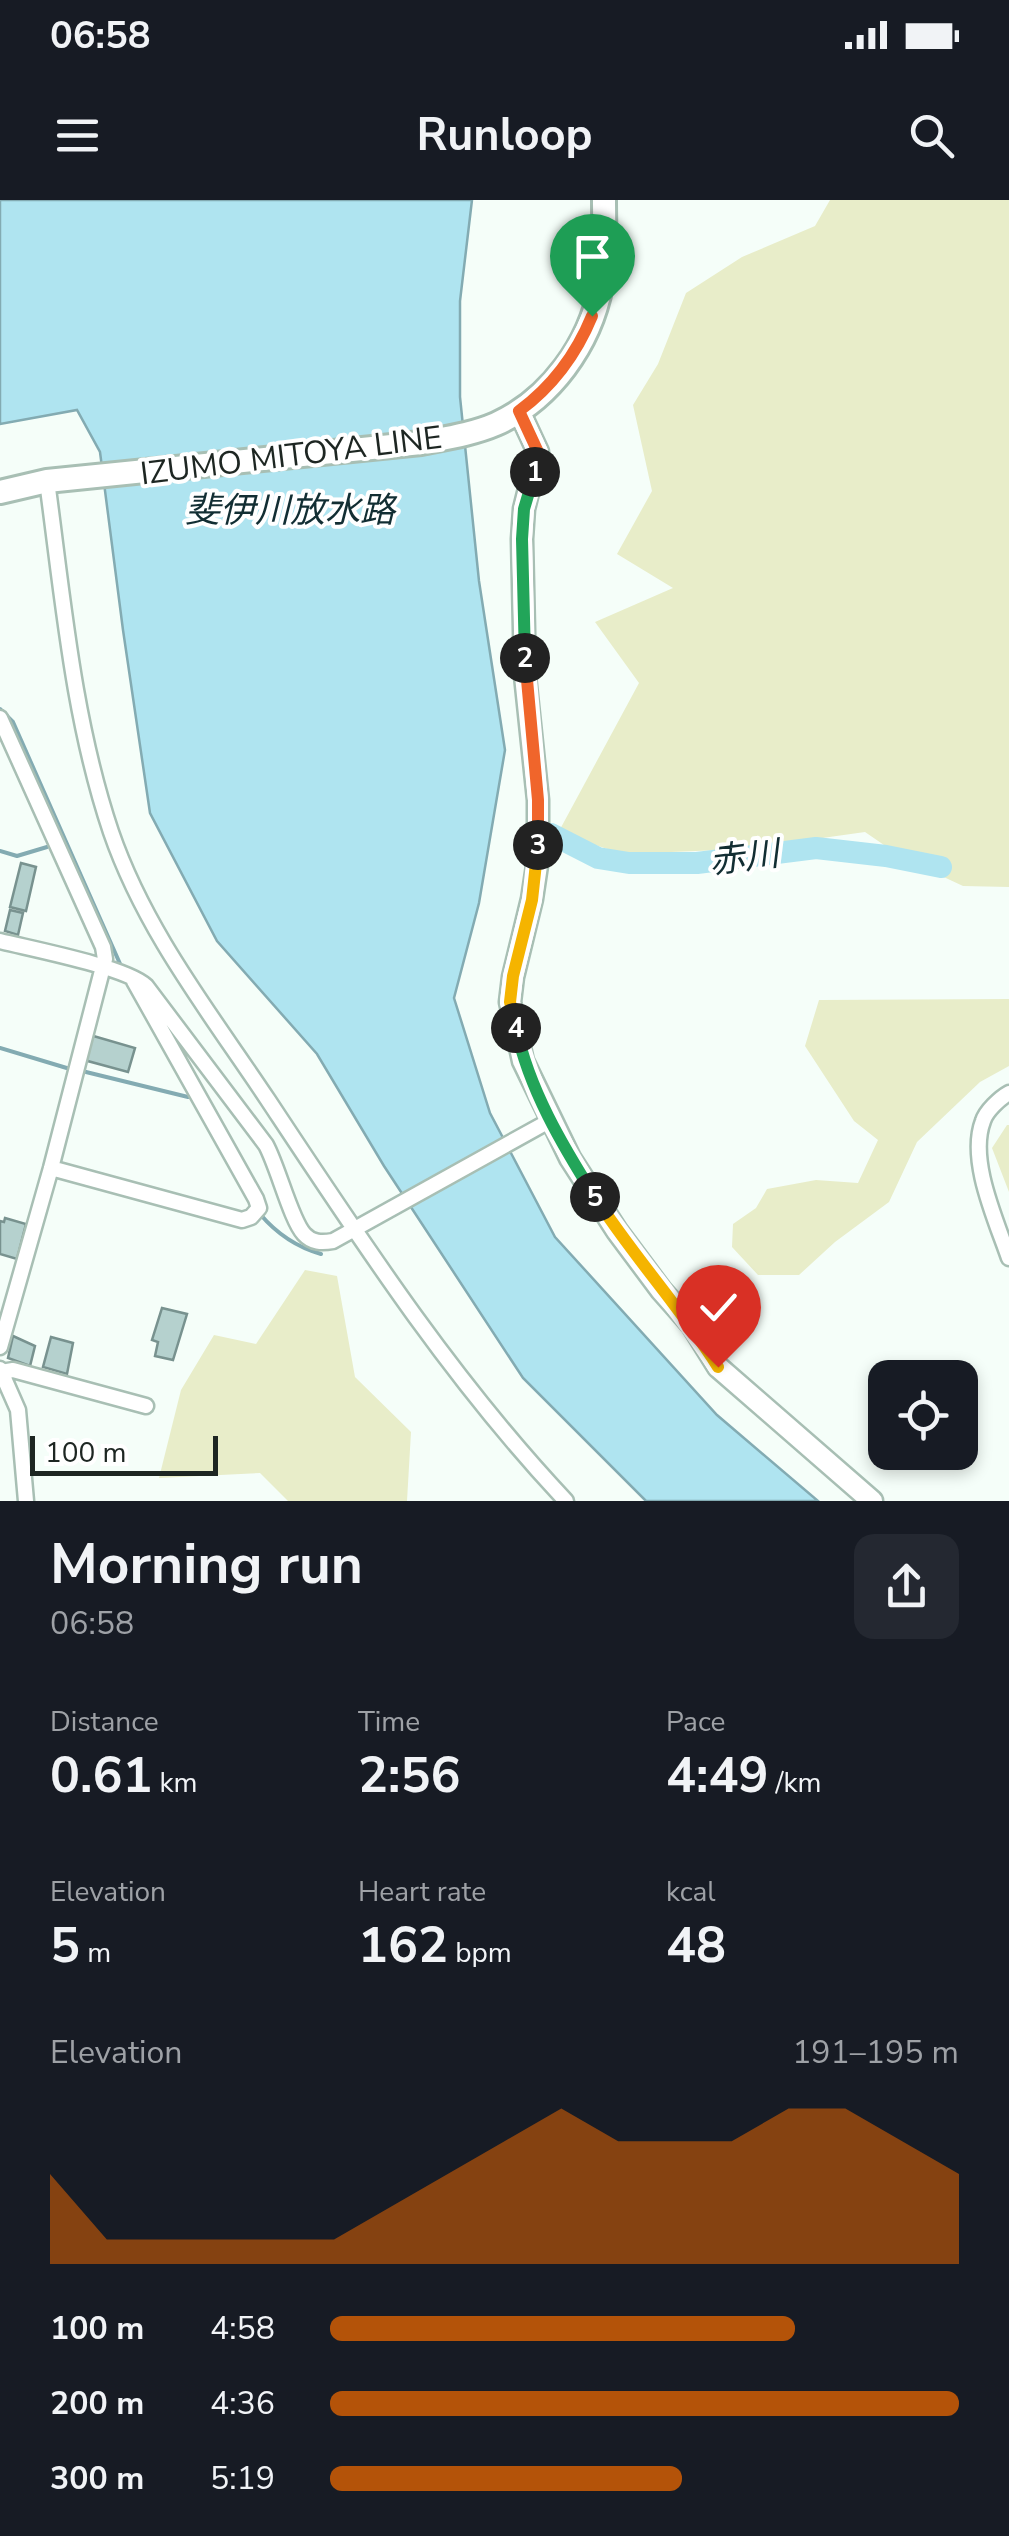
<!DOCTYPE html>
<html lang="en">
<head>
<meta charset="utf-8">
<style>
  :root { --surface:#171b24; --page:#242831; --text:#f1f3f6; --muted:#9ea1a6; --accent:#b45309 }
  body { margin:0; font-family:"Nunito Sans","Noto Sans JP",sans-serif; background:var(--page); color:var(--text); height:100vh; display:flex; flex-direction:column; font-size:38px; white-space:nowrap }
  * { box-sizing:border-box; margin:0 }
  p { font-size:32px; color:var(--muted) }
  .icon { flex:none; width:55px; height:55px; fill:none; stroke:currentColor; stroke-width:2; stroke-linecap:round; stroke-linejoin:round }
  .map { position:relative; height:1301px; overflow:hidden }
  .details { display:flex; flex-direction:column; background:var(--surface); flex:1 }
  .details>* { flex:none }
  .tools { position:absolute; left:868px; top:1160px; display:grid; gap:20px }
  .tools a { display:grid; place-items:center; width:110px; height:110px; border-radius:20px; background:var(--surface); box-shadow:0 5px 15px #0003; font-size:50px }
  .scale { position:absolute; left:30px; bottom:25px; width:188px; box-sizing:border-box; padding-left:10px; border:5px solid #1d2622; border-top:0; font-size:28px; line-height:35px; white-space:nowrap; color:#1d2622; -webkit-text-stroke:8px #fff; paint-order:stroke }
  .pin { position:absolute; display:grid; place-items:center; width:85px; height:85px; color:#fff; margin:-102px -42px; border-radius:50% 50% 50% 0; rotate:-45deg; box-shadow:0 0 10px #0007 }
  .pin .icon { rotate:45deg }
  .km { position:absolute; width:50px; height:50px; margin:-25px; border-radius:50%; background:#222; color:#fff; font-size:28px; line-height:50px; text-align:center }
  .round { display:grid; place-items:center; flex:none; width:105px; height:105px; border-radius:20px; background:var(--page) }
  .summary { display:flex; align-items:center; justify-content:space-between; height:170px; padding:0 50px }
  h1 { font-size:55px; font-weight:700; line-height:75px }
  .stats { display:grid; grid-template-columns:repeat(3,1fr); gap:15px; height:170px; padding:10px 50px }
  .stats div { display:grid; align-content:center }
  .stats b { font-size:50px; font-weight:700 }
  .stats small { font-size:28px; font-weight:400 }
  .stats p { font-size:28px }
  .chart { height:280px; padding:20px 50px }
  .chart p { display:flex; justify-content:space-between }
  .chart svg { width:100%; height:180px; margin-top:10px; fill:var(--accent); opacity:.7 }
  ul { padding:0 50px; list-style:none; font-size:32px }
  li { display:grid; grid-template-columns:160px 120px 1fr; align-items:center; height:75px }
  li i { height:25px; border-radius:12px; background:var(--accent) }
  .status { display:flex; justify-content:space-between; align-items:center; height:70px; padding:0 50px; background:var(--surface); direction:ltr }
  .status svg { height:28px; fill:currentColor }
  header { display:flex; justify-content:space-between; align-items:center; height:130px; padding:0 50px; background:var(--surface); font-size:45px; font-weight:700 }
  .map>svg:first-child { display:block }
  .green { fill:#e8edc9 }
  .water { fill:#afe4f0; stroke:#83abb2; stroke-width:2.5 }
  .lines { fill:none; stroke-linecap:round; stroke-linejoin:round }
  .stream { stroke:#83abb2; stroke-width:4 }
  .river { stroke:#afe4f0; stroke-width:22 }
  .building { fill:#b5d1ce; stroke:#78928f; stroke-width:2.5 }
  .street-casing { stroke:#a8bfb4; stroke-width:19 }
  .secondary-casing { stroke:#a8bfb4; stroke-width:25 }
  .primary-casing { stroke:#a8bfb4; stroke-width:28 }
  .street { stroke:#fff; stroke-width:14 }
  .secondary { stroke:#fff; stroke-width:20 }
  .primary { stroke:#fff; stroke-width:22 }
  .split-1-casing { stroke:#fff; stroke-width:20 }
  .split-2-casing { stroke:#fff; stroke-width:20 }
  .split-3-casing { stroke:#fff; stroke-width:20 }
  .split-4-casing { stroke:#fff; stroke-width:20 }
  .split-5-casing { stroke:#fff; stroke-width:20 }
  .split-6-casing { stroke:#fff; stroke-width:20 }
  .split-1 { stroke:#f0652b; stroke-width:12 }
  .split-2 { stroke:#22a559; stroke-width:12 }
  .split-3 { stroke:#f0652b; stroke-width:12 }
  .split-4 { stroke:#f5b400; stroke-width:12 }
  .split-5 { stroke:#22a559; stroke-width:12 }
  .split-6 { stroke:#f5b400; stroke-width:12 }
  .labels { text-anchor:middle; stroke-width:8; stroke-linejoin:round; paint-order:stroke }
  .street-label { font-size:32px; fill:#1d2622; stroke:#fff }
  .water-label { font-size:35px; font-style:italic; fill:#122e33; stroke:#fff }
</style>
</head>
<body>
<div class="status"><b>06:58</b><svg viewBox="0 0 49 12"><path d="M0 12V9h3v3zM5 12V6h3v6zM10 12V3h3v9zM15 12V0h3v12zM26 1h20v11H26zM47 4h2v5h-2z"/></svg></div>
<header><svg class="icon" aria-label="menu" viewBox="0 0 24 24"><path d="M4 6h16M4 12h16M4 18h16"/></svg>Runloop<svg class="icon" aria-label="search" viewBox="0 0 24 24"><circle cx="10" cy="10" r="6"/><path d="M15 15l6 6"/></svg></header>
<div class="map">
<svg width="1009" height="1301" viewBox="0 0 1009 1301">
  <rect width="100%" height="100%" fill="#f5fef9"/>
  <!-- green -->
  <path class="green" d="M830,0H1009V687L963,686L903,658L865,632L744,649L623,654L558,633L639,483L595,422L673,388L617,354L652,291L633,205L658,164L686,93L742,57L815,26Z
    M1009,799V866L980,882L917,942L889,1002L835,1042L799,1075H758L732,1047L733,1024L756,1008L767,989L816,980L858,983L878,940L854,921L805,846L819,800Z
    M1007,925H1009V992L992,948Z
    M305,1070L337,1076L355,1177L411,1232L407,1301H288L260,1273L159,1278L181,1190L214,1135L256,1144Z"/>
  <!-- water -->
  <path class="water" d="M0,0H472L460,101V197L479,381L505,550L479,703L454,798L490,913L555,1037L717,1215L818,1301H646L523,1178L384,966L317,854L217,741L150,613L123,430L100,252L77,210L0,224Z"/>
  <g class="lines">
    <!-- stream -->
    <path class="stream" d="M0,509L13,522L121,766
      M0,651L17,656L47,647
      M0,848L70,869
      M86,872L188,897
      M260,1014C277,1034 296,1047 321,1054"/>
    <!-- river -->
    <path class="river" d="M551,634L598,658L629,663H697L816,648L886,656L941,667"/>
  </g>
  <!-- building -->
  <path class="building" d="M21,663L36,667L26,711L10,707Z
    M10,710L23,713L18,735L5,731Z
    M90,835L135,848L128,872L84,860Z
    M5,1018L26,1024L17,1059L0,1054V1021L4,1022Z
    M162,1108L187,1114L173,1160L155,1156L158,1142L152,1140Z
    M13,1136L35,1146L30,1166L8,1158Z
    M51,1137L73,1143L67,1174L43,1167Z"/>
  <g class="lines">
    <defs>
      <path id="street" d="M47,281C63,399 73,519 111,632C145,731 210,813 268,900C360,1039 451,1179 566,1301
        M0,518L103,747L105,759L51,968L0,1147
        M0,741C32,749 126,767 146,786L266,945C278,967 291,1020 304,1034C312,1043 322,1043 333,1041L551,920
        M1009,893C1000,898 986,911 983,921C968,960 996,1020 1009,1058
        M51,968L242,1020L251,1017L259,1008L256,999L134,781
        M0,1169L18,1210L26,1301
        M1,1172L13,1170L146,1206"/>
      <path id="secondary" d="M519,211L538,252L524,309L522,339L525,476L538,600V659L532,699L513,777L510,802L523,861L570,958L617,1031L661,1090L692,1125L718,1167L872,1301"/>
      <path id="primary" d="M0,292L47,281L421,243C446,238 473,234 496,224C551,199 590,144 601,86C606,58 604,28 604,0"/>
    </defs>
    <!-- street casing -->
    <use href="#street" class="street-casing"/>
    <!-- secondary casing -->
    <use href="#secondary" class="secondary-casing"/>
    <!-- primary casing -->
    <use href="#primary" class="primary-casing"/>
    <!-- street -->
    <use href="#street" class="street"/>
    <!-- secondary -->
    <use href="#secondary" class="secondary"/>
    <!-- primary -->
    <use href="#primary" class="primary"/>
  </g>
  <g class="lines">
    <defs>
      <path id="split-1" d="M535,272L538,252L519,211C553,186 576,155 592,116"/>
      <path id="split-2" d="M525,458L522,339L524,309L535,272"/>
      <path id="split-3" d="M525,458L538,600V645"/>
      <path id="split-4" d="M516,828L510,802L513,776L532,700L538,645"/>
      <path id="split-5" d="M516,828C529,889 562,945 595,997"/>
      <path id="split-6" d="M595,997C633,1056 681,1108 718,1167"/>
    </defs>
    <!-- split-1 casing -->
    <use href="#split-1" class="split-1-casing"/>
    <!-- split-2 casing -->
    <use href="#split-2" class="split-2-casing"/>
    <!-- split-3 casing -->
    <use href="#split-3" class="split-3-casing"/>
    <!-- split-4 casing -->
    <use href="#split-4" class="split-4-casing"/>
    <!-- split-5 casing -->
    <use href="#split-5" class="split-5-casing"/>
    <!-- split-6 casing -->
    <use href="#split-6" class="split-6-casing"/>
    <!-- split-1 -->
    <use href="#split-1" class="split-1"/>
    <!-- split-2 -->
    <use href="#split-2" class="split-2"/>
    <!-- split-3 -->
    <use href="#split-3" class="split-3"/>
    <!-- split-4 -->
    <use href="#split-4" class="split-4"/>
    <!-- split-5 -->
    <use href="#split-5" class="split-5"/>
    <!-- split-6 -->
    <use href="#split-6" class="split-6"/>
  </g>
  <g class="labels">
    <!-- street labels -->
    <g class="street-label">
      <text transform="translate(291 255) rotate(-7)" y="11">IZUMO MITOYA LINE</text>
    </g>
    <!-- water labels -->
    <g class="water-label">
      <text x="290" y="322">斐伊川放水路</text>
      <text transform="translate(744 657) rotate(-7)" y="12">赤川</text>
    </g>
  </g>
</svg>
<div class="tools">
<a><svg class="icon" aria-label="locate" viewBox="0 0 24 24"><circle cx="12" cy="12" r="6"/><path d="M12 2v4M12 18v4M2 12h4M18 12h4"/></svg></a>
</div>
<div class="scale">100 m</div>
<div class="pin" style="left:592px;top:116px;background:#1e9e55"><svg class="icon" aria-label="arrive" viewBox="0 0 24 24"><path d="M6 21V4h12l-3 4 3 4H6"/></svg></div>
<div class="pin" style="left:718px;top:1167px;background:#d93025"><svg class="icon" aria-label="check" viewBox="0 0 24 24"><path d="M5 12l5 5 9-10"/></svg></div>
<b class="km" style="left:535px;top:272px">1</b>
<b class="km" style="left:525px;top:458px">2</b>
<b class="km" style="left:538px;top:645px">3</b>
<b class="km" style="left:516px;top:828px">4</b>
<b class="km" style="left:595px;top:997px">5</b>
</div>
<section class="details">
<div class="summary"><div><h1>Morning run</h1><p>06:58</p></div><a class="round"><svg class="icon" aria-label="share" viewBox="0 0 24 24"><path d="M12 15V3M7 8l5-5 5 5M5 13v7h14v-7"/></svg></a></div>
<div class="stats">
<div><p>Distance</p><b>0.61<small> km</small></b></div>
<div><p>Time</p><b>2:56</b></div>
<div><p>Pace</p><b>4:49<small> /km</small></b></div>
</div>
<div class="stats">
<div><p>Elevation</p><b>5<small> m</small></b></div>
<div><p>Heart rate</p><b>162<small> bpm</small></b></div>
<div><p>kcal</p><b>48</b></div>
</div>
<div class="chart"><p><span>Elevation</span>191–195 m</p>
<svg viewBox="0 0 160 44" preserveAspectRatio="none"><path d="M0 44V22L10 38L20 38L30 38L40 38L50 38L60 30L70 22L80 14L90 6L100 14L110 14L120 14L130 6L140 6L150 14L160 22V44z"/></svg>
</div>
<ul>
<li><b>100 m</b>4:58<i style="width:74%"></i></li>
<li><b>200 m</b>4:36<i style="width:100%"></i></li>
<li><b>300 m</b>5:19<i style="width:56%"></i></li>
</ul>
</section>
</body>
</html>
